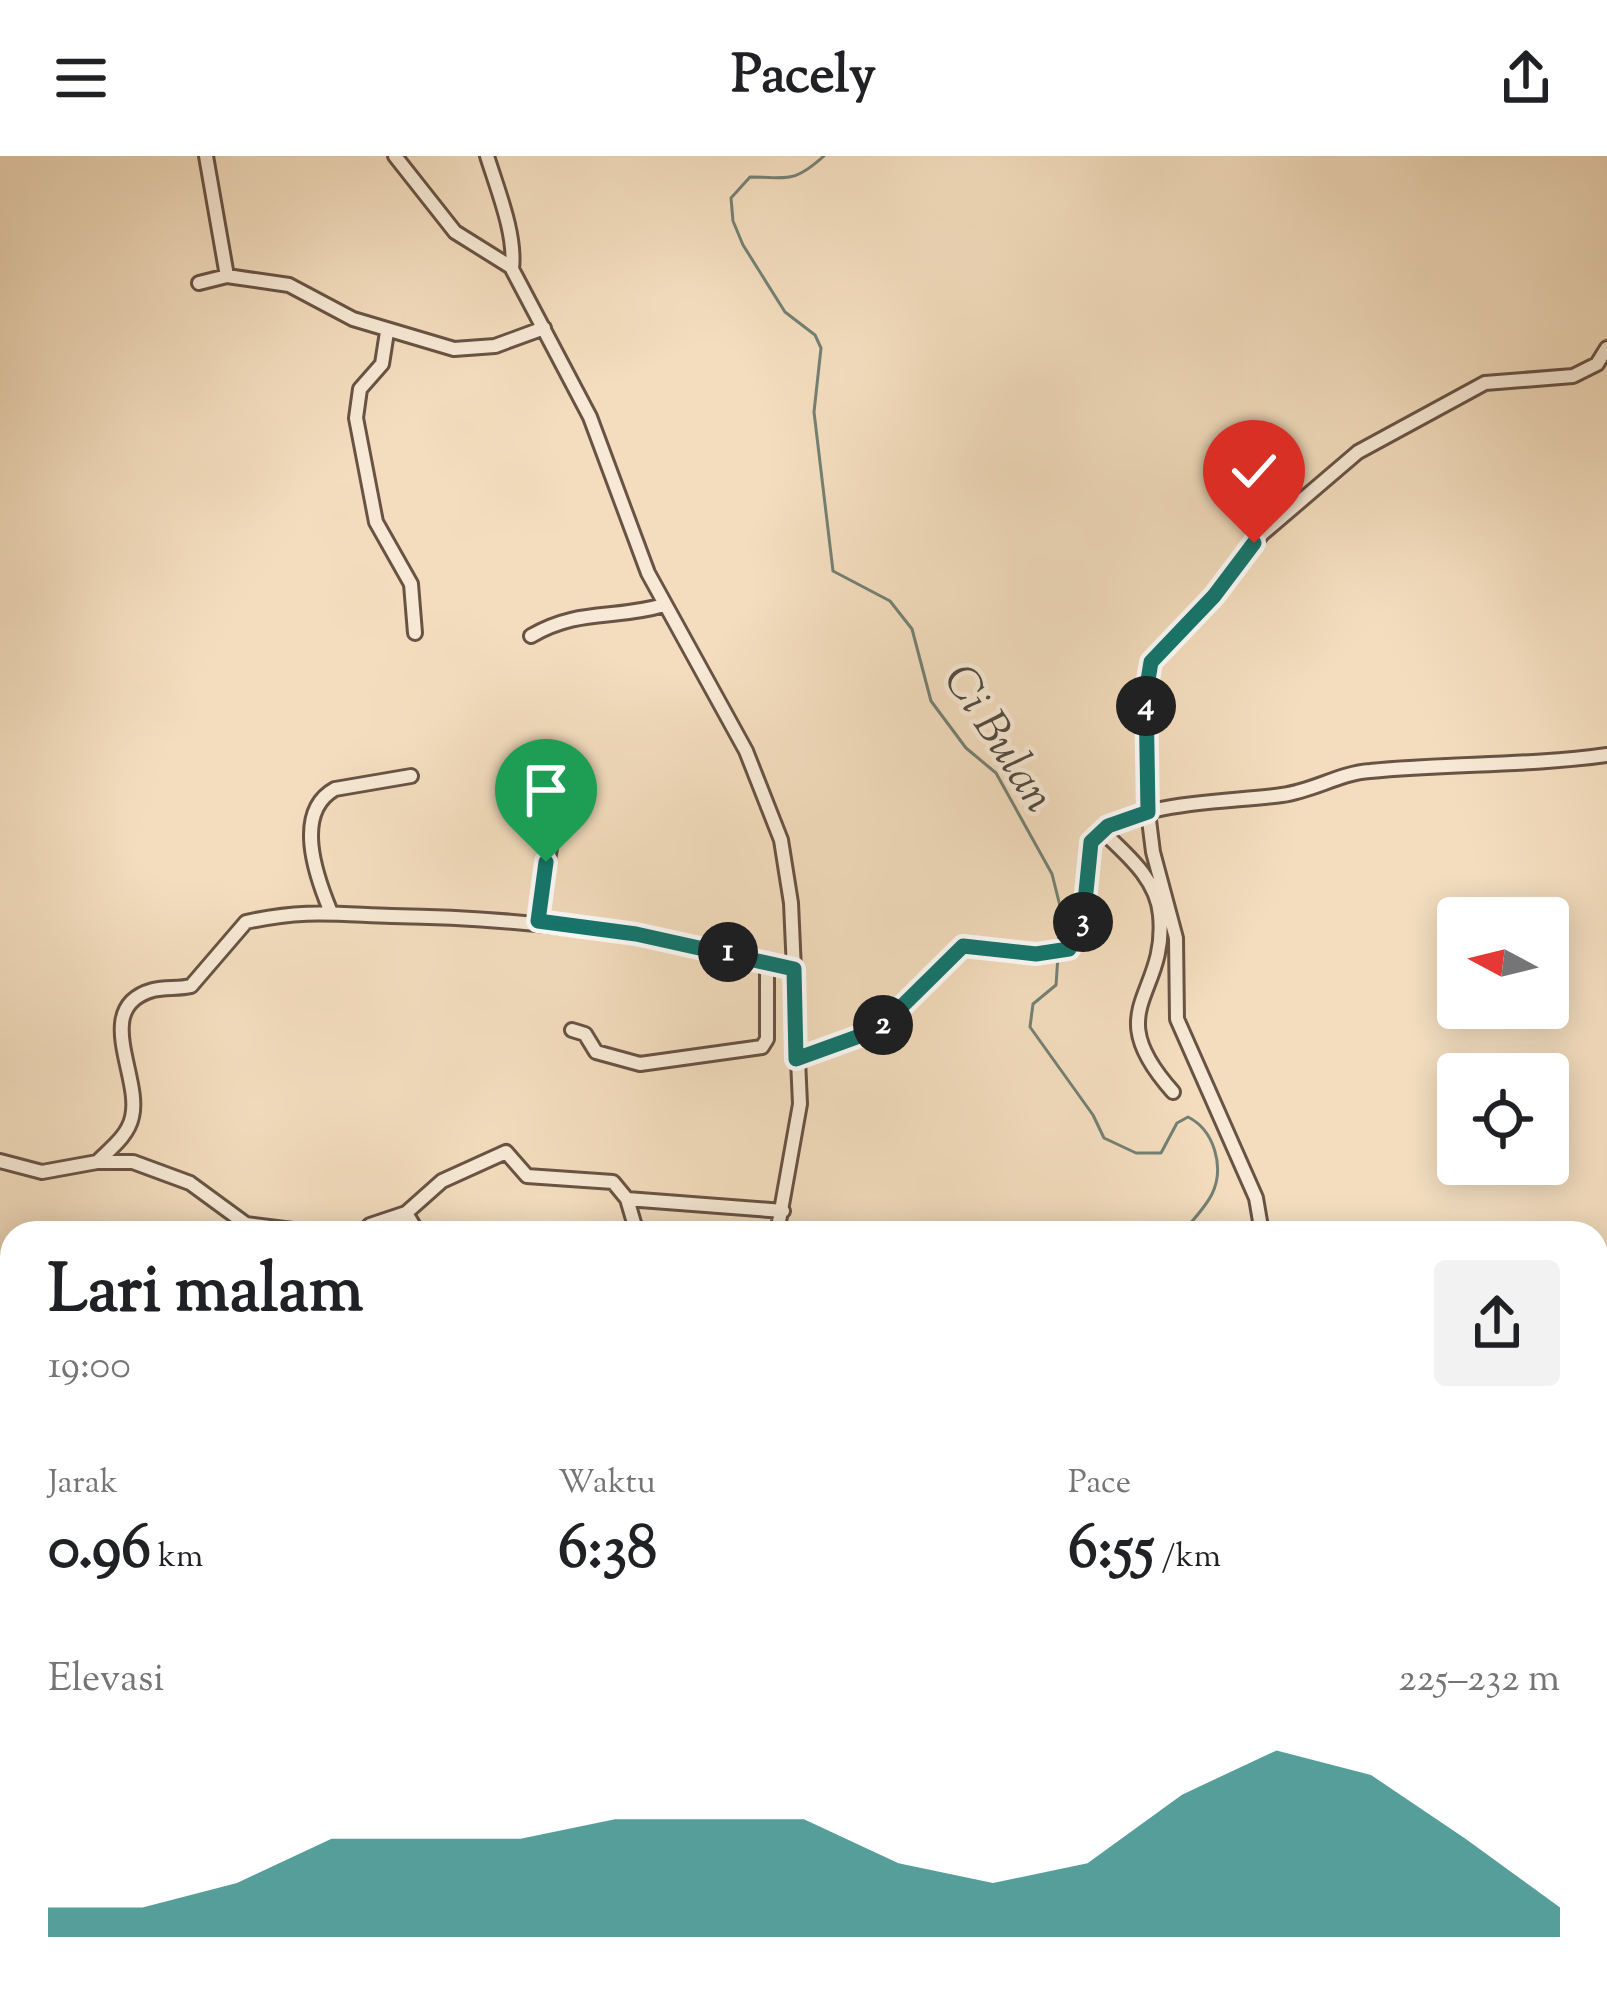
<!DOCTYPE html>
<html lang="id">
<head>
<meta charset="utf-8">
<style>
  :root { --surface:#fff; --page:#f2f2f2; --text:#202124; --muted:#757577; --accent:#0f766e }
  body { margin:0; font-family:"Sorts Mill Goudy",serif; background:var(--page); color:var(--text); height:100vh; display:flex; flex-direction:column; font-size:45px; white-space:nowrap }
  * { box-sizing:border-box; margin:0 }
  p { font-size:39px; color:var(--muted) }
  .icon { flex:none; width:66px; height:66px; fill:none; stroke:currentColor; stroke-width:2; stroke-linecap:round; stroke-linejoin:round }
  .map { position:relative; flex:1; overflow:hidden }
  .side { position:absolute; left:0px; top:1065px; width:1608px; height:771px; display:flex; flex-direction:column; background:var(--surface); border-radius:36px 36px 0 0; box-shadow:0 6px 30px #0003 }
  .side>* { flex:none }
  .needle { width:78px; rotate:277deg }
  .buttons { position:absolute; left:1437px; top:741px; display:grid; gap:24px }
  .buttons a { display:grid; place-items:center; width:132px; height:132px; border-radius:12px; background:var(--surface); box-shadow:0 6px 30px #0003; font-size:60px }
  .pin { position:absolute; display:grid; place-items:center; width:102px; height:102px; color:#fff; margin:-123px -51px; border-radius:50% 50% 50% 0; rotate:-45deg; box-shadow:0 0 12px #0007 }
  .pin .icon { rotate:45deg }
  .km { position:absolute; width:60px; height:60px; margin:-30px; border-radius:50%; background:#222; color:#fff; font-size:33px; line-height:60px; text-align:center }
  .round { display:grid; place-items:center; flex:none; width:126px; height:126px; border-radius:12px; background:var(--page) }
  .overview { display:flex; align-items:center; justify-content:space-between; height:204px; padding:0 48px }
  h1 { font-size:66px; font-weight:700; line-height:90px }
  .figures { display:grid; grid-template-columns:repeat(3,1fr); gap:18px; height:204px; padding:12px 48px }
  .figures div { display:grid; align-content:center }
  .figures b { font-size:60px; font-weight:700 }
  .figures small { font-size:33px; font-weight:400 }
  .figures p { font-size:33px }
  .chart { height:336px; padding:24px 48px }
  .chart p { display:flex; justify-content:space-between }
  .chart svg { width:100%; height:216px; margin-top:12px; fill:var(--accent); opacity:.7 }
  header { display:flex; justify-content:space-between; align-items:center; height:156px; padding:0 48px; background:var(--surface); font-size:54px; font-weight:700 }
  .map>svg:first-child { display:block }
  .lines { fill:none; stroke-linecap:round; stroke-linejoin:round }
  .stream { stroke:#748074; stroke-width:3 }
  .minor-casing { stroke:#685344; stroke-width:18 }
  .minor { stroke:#f7e9d5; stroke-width:12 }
  .route-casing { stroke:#fff; stroke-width:24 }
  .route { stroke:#0f766e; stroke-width:15 }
  .labels { text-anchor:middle; stroke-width:9; stroke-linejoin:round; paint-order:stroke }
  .water-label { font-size:45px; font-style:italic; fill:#524b40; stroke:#f7e9d5 }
</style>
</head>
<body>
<header><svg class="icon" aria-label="menu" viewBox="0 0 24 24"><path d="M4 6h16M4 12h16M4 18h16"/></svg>Pacely<svg class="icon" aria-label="share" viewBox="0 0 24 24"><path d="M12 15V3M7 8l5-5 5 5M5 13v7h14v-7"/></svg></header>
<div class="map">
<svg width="1607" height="1834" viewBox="0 0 1607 1834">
  <rect width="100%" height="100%" fill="#f3ddbe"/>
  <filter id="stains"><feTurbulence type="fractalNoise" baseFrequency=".00167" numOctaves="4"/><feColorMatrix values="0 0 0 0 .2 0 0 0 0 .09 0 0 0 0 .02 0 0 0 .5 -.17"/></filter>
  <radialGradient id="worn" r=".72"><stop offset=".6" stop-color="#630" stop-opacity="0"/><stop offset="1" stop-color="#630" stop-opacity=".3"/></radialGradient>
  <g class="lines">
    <!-- stream -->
    <path class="stream" d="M824,0C793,28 788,21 750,21L731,42L733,65L743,89L785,156L815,179L821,192L814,256L833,415L890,445L912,473L931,545L966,592L996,617L1052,718L1060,750L1058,790
      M1058,800L1056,829L1033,848L1030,871L1093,959L1104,982L1136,997H1161L1177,967L1188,961C1214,974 1225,1011 1212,1038C1205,1052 1192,1065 1182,1077
      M1101,1834L1107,1824"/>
    <defs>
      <path id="minor" d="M395,0L455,76L511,111
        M487,0C498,35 516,79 512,113L590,261L648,417L746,595L781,684L791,747L800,948L777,1077
        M227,120L289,129L353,163L454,193L495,190L544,172
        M199,127L227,120L206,0
        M387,176L382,208L360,233L356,262L376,366L411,428L415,477
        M531,480C579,452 613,464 664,449
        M1102,675C1126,698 1157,723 1160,759C1168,841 1098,852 1173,936
        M330,754C316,720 293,656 335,633L411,620
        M538,765L550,692
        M572,874L585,878L596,896L640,908L762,891L767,883V806
        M796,903L879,873L963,790L1036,798L1069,793L1083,766L1091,686C1129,643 1228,647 1282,639C1313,635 1340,617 1370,615C1449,607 1529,610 1607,599
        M0,1005L42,1016L97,1006H133L190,1027L246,1068L317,1077
        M97,1006C110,993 128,980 132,961C142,921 91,851 153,834C165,831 179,833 191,830L246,766C304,753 334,758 392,760C530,762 660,779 793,813
        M627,1043L637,1077
        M406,1057L418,1077
        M363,1077L370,1069L406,1057L442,1025L506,996L527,1020L613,1026L627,1043L783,1055
        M1262,1077L1256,1042L1177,863L1176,782L1153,696L1148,656L1146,536L1151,506L1214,440L1262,378L1358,296L1485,227L1573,220L1597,208L1607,192
        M930,1824L941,1834
        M1512,1824L1516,1834
        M1586,1824L1590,1834
        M871,1834L872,1824
        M980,1834L997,1830L1007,1834
        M1347,1834L1354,1824"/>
    </defs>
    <!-- minor casing -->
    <use href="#minor" class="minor-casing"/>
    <!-- minor -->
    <use href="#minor" class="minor"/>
  </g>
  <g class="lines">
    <defs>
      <path id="route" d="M546,706L538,765L636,778L794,813L796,903L879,873L963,790L1036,798L1069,793L1083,766L1091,686L1108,670L1148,656L1146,536L1151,506L1214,440L1254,387"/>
    </defs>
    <!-- route casing -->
    <use href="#route" class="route-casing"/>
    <!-- route -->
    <use href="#route" class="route"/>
  </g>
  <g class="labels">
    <!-- water labels -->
    <g class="water-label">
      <text transform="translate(1001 581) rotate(57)" y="16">Ci Bulan</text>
    </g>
  </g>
  <rect width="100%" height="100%" filter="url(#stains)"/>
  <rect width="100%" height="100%" fill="url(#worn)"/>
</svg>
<div class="buttons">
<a><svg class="needle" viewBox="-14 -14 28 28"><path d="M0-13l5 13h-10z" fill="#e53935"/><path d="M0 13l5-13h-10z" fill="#757577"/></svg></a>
<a><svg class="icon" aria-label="locate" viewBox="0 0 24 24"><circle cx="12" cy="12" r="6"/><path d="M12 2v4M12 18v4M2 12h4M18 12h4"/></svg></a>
</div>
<div class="pin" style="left:546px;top:706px;background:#1e9e55"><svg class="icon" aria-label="arrive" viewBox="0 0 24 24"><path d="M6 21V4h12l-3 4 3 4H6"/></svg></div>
<div class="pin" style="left:1254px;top:387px;background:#d93025"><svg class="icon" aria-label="check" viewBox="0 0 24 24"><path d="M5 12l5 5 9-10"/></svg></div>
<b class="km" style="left:728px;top:796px">1</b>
<b class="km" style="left:883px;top:869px">2</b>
<b class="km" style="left:1083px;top:766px">3</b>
<b class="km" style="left:1146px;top:550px">4</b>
<section class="side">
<div class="overview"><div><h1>Lari malam</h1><p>19:00</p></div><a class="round"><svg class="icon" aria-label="share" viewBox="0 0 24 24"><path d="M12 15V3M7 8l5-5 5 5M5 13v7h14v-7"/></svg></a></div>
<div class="figures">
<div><p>Jarak</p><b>0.96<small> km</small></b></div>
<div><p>Waktu</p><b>6:38</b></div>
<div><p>Pace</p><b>6:55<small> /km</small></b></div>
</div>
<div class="chart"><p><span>Elevasi</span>225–232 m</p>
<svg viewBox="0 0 160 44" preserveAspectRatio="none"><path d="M0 44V38L10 38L20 33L30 24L40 24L50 24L60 20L70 20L80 20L90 29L100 33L110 29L120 15L130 6L140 11L150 24L160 38V44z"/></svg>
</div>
</section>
</div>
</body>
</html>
